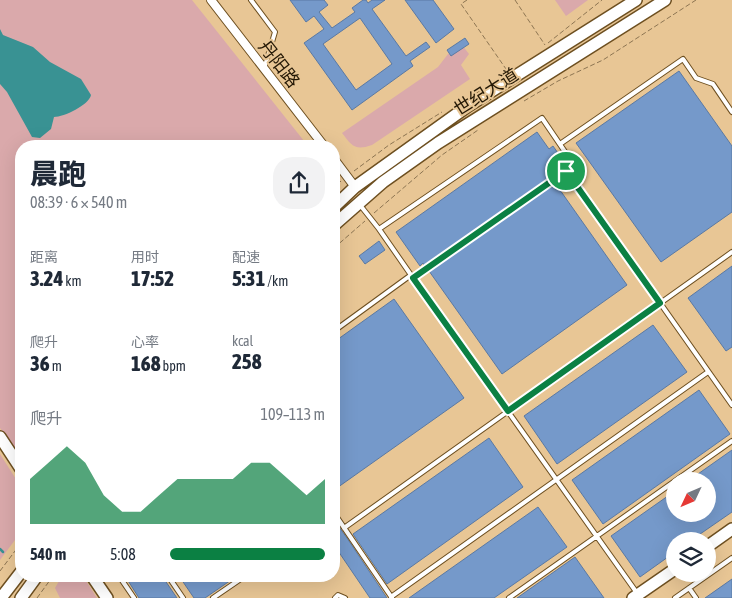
<!DOCTYPE html>
<html lang="zh">
<head>
<meta charset="utf-8">
<style>
  :root { --surface:#fff; --page:#f2f2f3; --text:#1f2937; --muted:#747a83; --accent:#0b8043 }
  body { margin:0; font-family:"Asap Condensed","Noto Sans SC",sans-serif; background:var(--page); color:var(--text); height:100vh; display:flex; flex-direction:column; font-size:19px; white-space:nowrap }
  * { box-sizing:border-box; margin:0 }
  p { font-size:16px; color:var(--muted) }
  .icon { flex:none; width:28px; height:28px; fill:none; stroke:currentColor; stroke-width:2; stroke-linecap:round; stroke-linejoin:round }
  .map { position:relative; flex:1; overflow:hidden }
  .drawer { position:absolute; left:15px; top:140px; width:325px; height:442px; display:flex; flex-direction:column; background:var(--surface); border-radius:20px; box-shadow:0 5px 20px #0002 }
  .drawer>* { flex:none }
  .needle { width:32px; rotate:226deg }
  .tools { position:absolute; left:666px; top:472px; display:grid; gap:10px }
  .tools a { display:grid; place-items:center; width:50px; height:50px; border-radius:50%; background:var(--surface); box-shadow:0 5px 20px #0002; font-size:25px }
  .pin { position:absolute; display:grid; place-items:center; width:42px; height:42px; color:#fff; margin:-21px; border:2px solid #fff; border-radius:50%; box-shadow:0 1px 5px #0007 }
  .round { display:grid; place-items:center; flex:none; width:52px; height:52px; border-radius:20px; background:var(--page) }
  .head { display:flex; align-items:center; justify-content:space-between; height:85px; padding:0 15px }
  h1 { font-size:28px; font-weight:800; line-height:38px }
  .metrics { display:grid; grid-template-columns:repeat(3,1fr); gap:8px; height:85px; padding:5px 15px }
  .metrics div { display:grid; align-content:center }
  .metrics b { font-size:21px; font-weight:800 }
  .metrics small { font-size:14px; font-weight:400 }
  .metrics p { font-size:14px }
  .chart { height:140px; padding:10px 15px }
  .chart p { display:flex; justify-content:space-between }
  .chart svg { width:100%; height:90px; margin-top:5px; fill:var(--accent); opacity:.7 }
  ul { padding:0 15px; list-style:none; font-size:16px }
  li { display:grid; grid-template-columns:80px 60px 1fr; align-items:center; height:38px }
  li i { height:12px; border-radius:6px; background:var(--accent) }
  .map>svg:first-child { display:block }
  .green { fill:#daa9ab }
  .water { fill:#399293 }
  .lines { fill:none; stroke-linecap:round; stroke-linejoin:round }
  .stream { stroke:#399293; stroke-width:2.5 }
  .building { fill:#7599ca; stroke:#5a79a3; fill-rule:evenodd }
  .lane-casing { stroke:#6d4f20; stroke-width:6 }
  .street-casing { stroke:#6d4f20; stroke-width:10 }
  .secondary-casing { stroke:#6d4f20; stroke-width:14 }
  .path { stroke:#8d7552; stroke-width:1; stroke-dasharray:5 2.5; stroke-linecap:butt }
  .lane { stroke:#fff; stroke-width:4 }
  .street { stroke:#fff; stroke-width:8 }
  .secondary { stroke:#fff; stroke-width:11 }
  .route-casing { stroke:#fff; stroke-width:10 }
  .route { stroke:#0b8043; stroke-width:6 }
  .labels { text-anchor:middle; stroke-width:4; stroke-linejoin:round; paint-order:stroke }
  .street-label { font-size:18px; fill:#241805; stroke:#e8c695 }
</style>
</head>
<body>
<div class="map">
<svg width="732" height="598" viewBox="0 0 732 598">
  <rect width="100%" height="100%" fill="#e8c695"/>
  <!-- green -->
  <path class="green" d="M0,0H192L308,146H21V460L0,428Z
    M555,0H588L566,16Z
    M462,45L469,54L461,65L470,79L372,145C355,151 352,146 342,133L438,67L448,54Z
    M0,454L21,487V532L0,560Z
    M62,576H83L97,598H60L55,588Z"/>
  <!-- water -->
  <path class="water" d="M0,29L3,35L33,47L50,62L81,79L91,95C89,105 64,117 54,117L51,129L40,138L32,137L7,92L0,84Z"/>
  <g class="lines">
    <!-- stream -->
    <path class="stream" d="M0,549L3,552"/>
  </g>
  <!-- building -->
  <path class="building" d="M290,0H324L328,5L319,12L332,28L355,12L352,8L363,0H366L368,3L372,0H385L372,9L406,56L426,42L430,47L410,61L413,66L352,110L304,43L324,29L314,16L306,22ZM360,18L392,64L356,90L323,44Z
    M405,0H433L454,29L436,43Z
    M465,38L469,44L451,56L447,50Z
    M679,71L732,146V212L661,262L576,143Z
    M537,132L549,149L553,146L565,163L549,175L550,177L424,265L423,263L420,266L396,232Z
    M555,183L627,285L502,374L429,271Z
    M379,241L385,250L365,264L359,256Z
    M732,266V347L726,351L688,298Z
    M394,299L464,398L334,490V342Z
    M653,325L687,372L557,464L524,416Z
    M699,390L730,434L603,524L572,480Z
    M489,438L523,487L387,584L353,534Z
    M732,450V512L690,541H675V552L640,577L611,536L675,491V514H708V481H688Z
    M538,507L567,547L494,598H409Z
    M334,520L347,538L387,598H370L334,545Z
    M575,557L604,598H517Z
    M125,576H162L177,598H139Z
    M179,576H237L205,598H194Z
    M732,579V598H705Z"/>
  <g class="lines">
    <defs>
      <path id="lane" d="M251,0L275,32L264,69
        M560,144L683,59L696,78L713,84L732,112
        M567,171L732,405
        M360,205L379,229
        M413,278L574,165L542,118L379,229L411,275L637,593
        M334,331L411,275
        M675,481L732,441
        M334,513L392,598
        M344,528L732,252
        M119,576L134,598
        M168,576L183,598
        M689,588L696,598
        M391,597L708,372
        M213,598L245,576
        M335,598L338,595L345,598
        M509,598L675,481
        M675,598L732,558"/>
      <path id="street" d="M211,0L324,146
        M334,159L355,187"/>
      <path id="secondary" d="M334,207L355,187L468,106L636,0
        M334,225L383,182L438,143L665,0
        M0,437L21,469
        M708,546L732,529
        M92,576L107,598
        M1,598L21,572
        M21,598L37,576
        M633,598L675,569"/>
    </defs>
    <!-- lane casing -->
    <use href="#lane" class="lane-casing"/>
    <!-- street casing -->
    <use href="#street" class="street-casing"/>
    <!-- secondary casing -->
    <use href="#secondary" class="secondary-casing"/>
    <!-- path -->
    <path class="path" d="M467,0L461,4L506,69
      M515,0L545,45
      M548,43L602,0
      M524,101L558,81L603,60L696,0
      M354,171L389,145L442,112
      M334,188L341,181
      M374,213L442,155L478,130
      M334,248L365,221
      M0,571L21,543
      M37,598L53,576"/>
    <!-- lane -->
    <use href="#lane" class="lane"/>
    <!-- street -->
    <use href="#street" class="street"/>
    <!-- secondary -->
    <use href="#secondary" class="secondary"/>
  </g>
  <g class="lines">
    <defs>
      <path id="route" d="M566,171L660,303L508,411L413,278Z"/>
    </defs>
    <!-- route casing -->
    <use href="#route" class="route-casing"/>
    <!-- route -->
    <use href="#route" class="route"/>
  </g>
  <g class="labels">
    <!-- street labels -->
    <g class="street-label">
      <text transform="translate(279 64) rotate(52)" y="6">丹阳路</text>
      <text transform="translate(486 92) rotate(-32)" y="6">世纪大道</text>
    </g>
  </g>
</svg>
<div class="tools">
<a><svg class="needle" viewBox="-14 -14 28 28"><path d="M0-13l5 13h-10z" fill="#e53935"/><path d="M0 13l5-13h-10z" fill="#747a83"/></svg></a>
<a><svg class="icon" aria-label="layers" viewBox="0 0 24 24"><path d="M12 4l9 5-9 5-9-5zM3 14l9 5 9-5"/></svg></a>
</div>
<div class="pin" style="left:566px;top:171px;background:#1e9e55"><svg class="icon" aria-label="arrive" viewBox="0 0 24 24"><path d="M6 21V4h12l-3 4 3 4H6"/></svg></div>
<section class="drawer">
<div class="head"><div><h1>晨跑</h1><p>08:39 · 6 × 540 m</p></div><a class="round"><svg class="icon" aria-label="share" viewBox="0 0 24 24"><path d="M12 15V3M7 8l5-5 5 5M5 13v7h14v-7"/></svg></a></div>
<div class="metrics">
<div><p>距离</p><b>3.24<small> km</small></b></div>
<div><p>用时</p><b>17:52</b></div>
<div><p>配速</p><b>5:31<small> /km</small></b></div>
</div>
<div class="metrics">
<div><p>爬升</p><b>36<small> m</small></b></div>
<div><p>心率</p><b>168<small> bpm</small></b></div>
<div><p>kcal</p><b>258</b></div>
</div>
<div class="chart"><p><span>爬升</span>109–113 m</p>
<svg viewBox="0 0 160 44" preserveAspectRatio="none"><path d="M0 44V22L10 14L20 6L30 14L40 30L50 38L60 38L70 30L80 22L90 22L100 22L110 22L120 14L130 14L140 22L150 30L160 22V44z"/></svg>
</div>
<ul>
<li><b>540 m</b>5:08<i style="width:100%"></i></li>
</ul>
</section>
</div>
</body>
</html>
